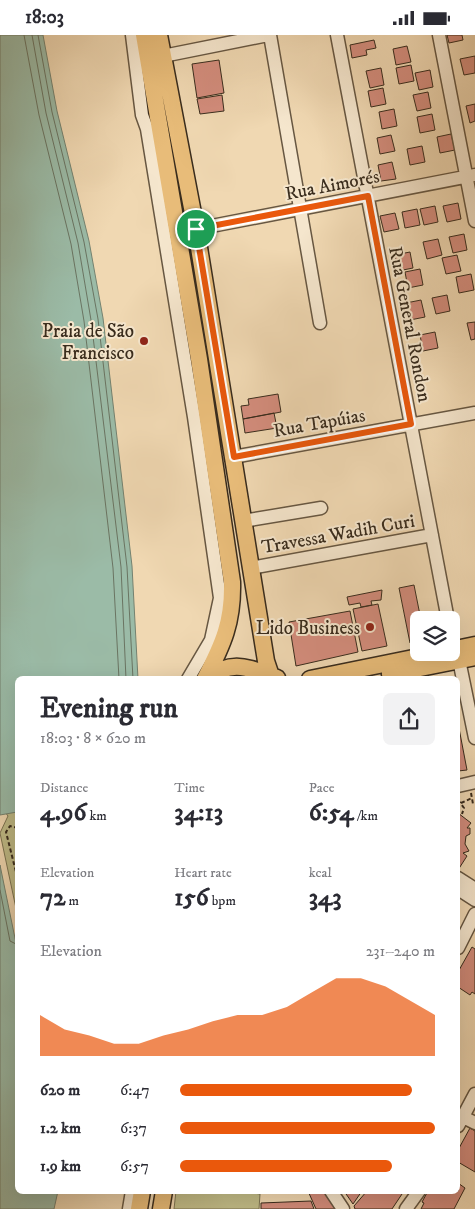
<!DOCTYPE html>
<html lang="en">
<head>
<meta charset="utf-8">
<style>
  :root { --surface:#fff; --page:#f2f2f3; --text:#2b2b33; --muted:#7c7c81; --accent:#ea580c }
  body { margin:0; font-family:"IM FELL DW Pica",serif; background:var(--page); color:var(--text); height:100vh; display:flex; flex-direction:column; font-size:19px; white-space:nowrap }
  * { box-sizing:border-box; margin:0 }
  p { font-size:16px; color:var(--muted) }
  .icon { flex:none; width:28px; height:28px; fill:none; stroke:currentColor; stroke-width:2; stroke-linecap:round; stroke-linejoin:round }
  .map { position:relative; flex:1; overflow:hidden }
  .sheet { position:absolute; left:15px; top:641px; width:445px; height:518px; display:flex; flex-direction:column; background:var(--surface); border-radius:8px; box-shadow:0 5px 20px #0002 }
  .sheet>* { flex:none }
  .controls { position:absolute; left:410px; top:576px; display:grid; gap:10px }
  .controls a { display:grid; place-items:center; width:50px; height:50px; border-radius:8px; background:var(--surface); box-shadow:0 5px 20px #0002; font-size:25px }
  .pin { position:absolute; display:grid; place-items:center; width:42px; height:42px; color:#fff; margin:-21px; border:2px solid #fff; border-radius:50%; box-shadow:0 1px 5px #0007 }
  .round { display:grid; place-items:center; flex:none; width:52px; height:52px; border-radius:8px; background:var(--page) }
  .headline { display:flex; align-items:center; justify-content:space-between; height:85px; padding:0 25px }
  h1 { font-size:28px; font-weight:700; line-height:38px }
  .metrics { display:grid; grid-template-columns:repeat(3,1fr); gap:8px; height:85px; padding:5px 25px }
  .metrics div { display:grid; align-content:center }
  .metrics b { font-size:25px; font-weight:700 }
  .metrics small { font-size:14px; font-weight:400 }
  .metrics p { font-size:14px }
  .chart { height:140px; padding:10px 25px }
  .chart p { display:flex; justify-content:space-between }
  .chart svg { width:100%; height:90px; margin-top:5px; fill:var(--accent); opacity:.7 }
  ul { padding:0 25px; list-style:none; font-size:16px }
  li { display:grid; grid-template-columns:80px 60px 1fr; align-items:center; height:38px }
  li i { height:12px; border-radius:6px; background:var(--accent) }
  .status { display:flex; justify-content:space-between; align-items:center; height:35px; padding:0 25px; background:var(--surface); direction:ltr }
  .status svg { height:14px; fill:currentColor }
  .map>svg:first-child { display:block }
  .green { fill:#c0bc88; stroke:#7c7452 }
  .water { fill:#9bbba7; stroke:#748270 }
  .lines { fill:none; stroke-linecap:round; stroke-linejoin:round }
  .shore { stroke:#6a7462; stroke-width:1 }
  .building { fill:#d48d7d; stroke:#392c1d }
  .minor-casing { stroke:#675742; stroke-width:15 }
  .major-casing { stroke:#392c1d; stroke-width:19 }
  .path { stroke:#392c1d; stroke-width:2; stroke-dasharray:4 2.5; stroke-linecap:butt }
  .minor { stroke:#f5e6cd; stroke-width:12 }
  .major { stroke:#e8bc79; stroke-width:16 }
  .route-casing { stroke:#fff; stroke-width:10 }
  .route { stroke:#ea580c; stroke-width:6 }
  .poi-dot { fill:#8f2418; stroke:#f5e6cd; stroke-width:2 }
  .labels { text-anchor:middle; stroke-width:4; stroke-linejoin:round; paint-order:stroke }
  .street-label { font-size:19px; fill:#392c1d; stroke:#f5e6cd }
  .poi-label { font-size:19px; fill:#392c1d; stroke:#f5e6cd; text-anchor:end }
</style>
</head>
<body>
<div class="status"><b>18:03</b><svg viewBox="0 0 49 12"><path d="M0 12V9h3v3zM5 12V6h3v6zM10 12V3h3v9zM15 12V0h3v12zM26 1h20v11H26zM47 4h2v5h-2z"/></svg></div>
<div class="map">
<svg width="475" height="1174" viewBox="0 0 475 1174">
  <rect width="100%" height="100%" fill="#f0d8b2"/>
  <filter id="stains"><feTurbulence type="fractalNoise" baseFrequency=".004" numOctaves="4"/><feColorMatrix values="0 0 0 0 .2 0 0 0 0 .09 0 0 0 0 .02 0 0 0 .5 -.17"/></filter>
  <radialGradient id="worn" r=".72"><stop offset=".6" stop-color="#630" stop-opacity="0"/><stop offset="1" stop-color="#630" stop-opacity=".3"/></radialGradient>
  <!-- green -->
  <path class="green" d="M5,777H17V878L0,798L8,781Z
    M176,1156H239L260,1159L259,1174H174Z"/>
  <!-- water -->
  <path class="water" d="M0,0H43L57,76L89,206L103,283L132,531L138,644H18L17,777L0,780Z
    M0,830L17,913L18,1156H58L54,1174H0Z"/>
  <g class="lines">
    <!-- shore -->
    <path class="shore" d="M24,0L39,80L71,209L84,286L113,533L119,644
      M32,0L46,78L78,208L91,285L121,532L126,644
      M38,0L52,77L84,207L98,284L127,532L133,644
      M0,855L10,906L18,910"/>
  </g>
  <!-- building -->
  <path class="building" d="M447,0H462L463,5L449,8Z
    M374,5L376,13L366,15L367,20L352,23L350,10Z
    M407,11L411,27L396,30L393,14Z
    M475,21V38L464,40L460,24Z
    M219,25L224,58L197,63L192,29Z
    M411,30L414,46L399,49L396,33Z
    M381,33L384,50L370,53L366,36Z
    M430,35L433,52L419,55L415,38Z
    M383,53L386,69L371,72L368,56Z
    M428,57L431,73L417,76L413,60Z
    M222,60L224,76L200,79L197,64Z
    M475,69V86L470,88L466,71Z
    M394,74L397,91L382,94L379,77Z
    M432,79L435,95L420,98L417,82Z
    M451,99L455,115L440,118L437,102Z
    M391,100L395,116L380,119L377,103Z
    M422,111L425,127L410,130L407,114Z
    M392,127L396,144L381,146L378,130Z
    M458,168L461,184L447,187L443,171Z
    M435,171L438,187L424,190L420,174Z
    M417,174L420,190L405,193L402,177Z
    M395,178L399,194L384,197L380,181Z
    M464,199L467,215L453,218L449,202Z
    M438,204L442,220L427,224L423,207Z
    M410,217L413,233L398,236L395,220Z
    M457,220L461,236L446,239L442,223Z
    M420,234L423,250L408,253L405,237Z
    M471,239L474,255L459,258L456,242Z
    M447,260L450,276L436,279L432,263Z
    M421,265L425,282L410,285L406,268Z
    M475,287V304L471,305L467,288Z
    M435,297L438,313L423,316L420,300Z
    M278,359L281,377L243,384L241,371L249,370L248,364Z
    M274,378L277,393L245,398L243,384Z
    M414,550L421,585H419V606L410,608L399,553Z
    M382,555L381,565L371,566L372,570L361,572L360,568L349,570L347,562Z
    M378,569L387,611L362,616L353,574Z
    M350,576L358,617L296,631L289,587Z
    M458,688L467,735L458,736Z
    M458,778L471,788L467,793H470V799L466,801L465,809L469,816L463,818L467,821L458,835Z
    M472,912L475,914V959L472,957L470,960L458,952V937Z
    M470,1093L475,1096V1137L458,1127V1115Z
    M458,1148L465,1153L454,1174H421L424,1168L422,1167L428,1156H458Z
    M308,1156H327L339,1174H316Z
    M344,1156H362L353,1169Z
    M367,1156H404L392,1174H355L354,1171Z
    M311,1166L314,1174H261V1168Z"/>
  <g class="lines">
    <defs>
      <path id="minor" d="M132,0L142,80L147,94L194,382L220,563L211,605L188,644
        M270,0L320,288
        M337,0L448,585
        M439,0L475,186
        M163,21L268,0
        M196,194L475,140
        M233,422L475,378
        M243,486L321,473
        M251,533L432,500
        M451,600L454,614
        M459,625L475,703
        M458,751L475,747
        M458,843L475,854
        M458,854L475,865
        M458,913L475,879
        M463,1082L475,1088
        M458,1091L475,1059
        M331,1156L343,1174
        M129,1174L132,1156
        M406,1174L419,1156"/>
      <path id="major" d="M144,0L199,324L232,547C233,587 223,609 205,644
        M159,0L196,194L266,626L272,644
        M451,615L475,610
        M390,639L475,622
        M205,644C234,623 248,633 277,643
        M310,644L438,618
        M139,1174L142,1156
        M161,1174L164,1156"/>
    </defs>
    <!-- minor casing -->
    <use href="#minor" class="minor-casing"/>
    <!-- major casing -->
    <use href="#major" class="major-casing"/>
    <!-- path -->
    <path class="path" d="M471,758L473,769
      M458,765L464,773L462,779
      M461,768L472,763
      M18,793L10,791L6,797L18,845"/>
    <!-- minor -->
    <use href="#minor" class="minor"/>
    <!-- major -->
    <use href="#major" class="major"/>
  </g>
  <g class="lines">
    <defs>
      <path id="route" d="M368,161L411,389L234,422L196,194Z"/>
    </defs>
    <!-- route casing -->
    <use href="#route" class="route-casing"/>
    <!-- route -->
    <use href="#route" class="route"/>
  </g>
  <!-- markers -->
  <g class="poi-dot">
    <circle cx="144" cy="306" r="5"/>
    <circle cx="370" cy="592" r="5"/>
  </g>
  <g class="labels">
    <!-- street labels -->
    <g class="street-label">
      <text transform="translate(332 149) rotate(-11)" y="7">Rua Aimorés</text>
      <text transform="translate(411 289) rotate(79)" y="7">Rua General Rondon</text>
      <text transform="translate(319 387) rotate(-10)" y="7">Rua Tapúias</text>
      <text transform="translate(338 498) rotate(-10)" y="7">Travessa Wadih Curi</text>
    </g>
    <!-- poi labels -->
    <g class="poi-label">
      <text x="134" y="302">Praia de São<tspan x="134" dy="22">Francisco</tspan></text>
      <text x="360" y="599">Lido Business</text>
    </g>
  </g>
  <rect width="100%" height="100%" filter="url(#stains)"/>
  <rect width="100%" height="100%" fill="url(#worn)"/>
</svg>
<div class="controls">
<a><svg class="icon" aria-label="layers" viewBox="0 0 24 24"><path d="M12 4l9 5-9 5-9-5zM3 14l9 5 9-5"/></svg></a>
</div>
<div class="pin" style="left:196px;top:194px;background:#1e9e55"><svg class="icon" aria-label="arrive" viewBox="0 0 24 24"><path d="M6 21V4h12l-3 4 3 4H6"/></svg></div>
<section class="sheet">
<div class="headline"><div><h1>Evening run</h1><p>18:03 · 8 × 620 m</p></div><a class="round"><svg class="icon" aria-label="share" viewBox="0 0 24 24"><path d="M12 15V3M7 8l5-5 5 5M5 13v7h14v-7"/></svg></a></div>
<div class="metrics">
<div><p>Distance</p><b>4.96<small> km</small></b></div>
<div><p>Time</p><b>34:13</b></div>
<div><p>Pace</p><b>6:54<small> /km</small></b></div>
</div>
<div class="metrics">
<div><p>Elevation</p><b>72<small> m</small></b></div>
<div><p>Heart rate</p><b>156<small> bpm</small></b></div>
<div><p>kcal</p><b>343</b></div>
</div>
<div class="chart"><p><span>Elevation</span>231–240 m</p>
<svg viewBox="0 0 160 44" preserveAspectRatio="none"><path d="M0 44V24L10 31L20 34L30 38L40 38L50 34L60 31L70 27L80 24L90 24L100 20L110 13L120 6L130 6L140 10L150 17L160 24V44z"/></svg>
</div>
<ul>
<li><b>620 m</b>6:47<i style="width:91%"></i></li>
<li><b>1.2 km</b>6:37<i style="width:100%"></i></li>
<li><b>1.9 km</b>6:57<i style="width:83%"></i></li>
</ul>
</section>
</div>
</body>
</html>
